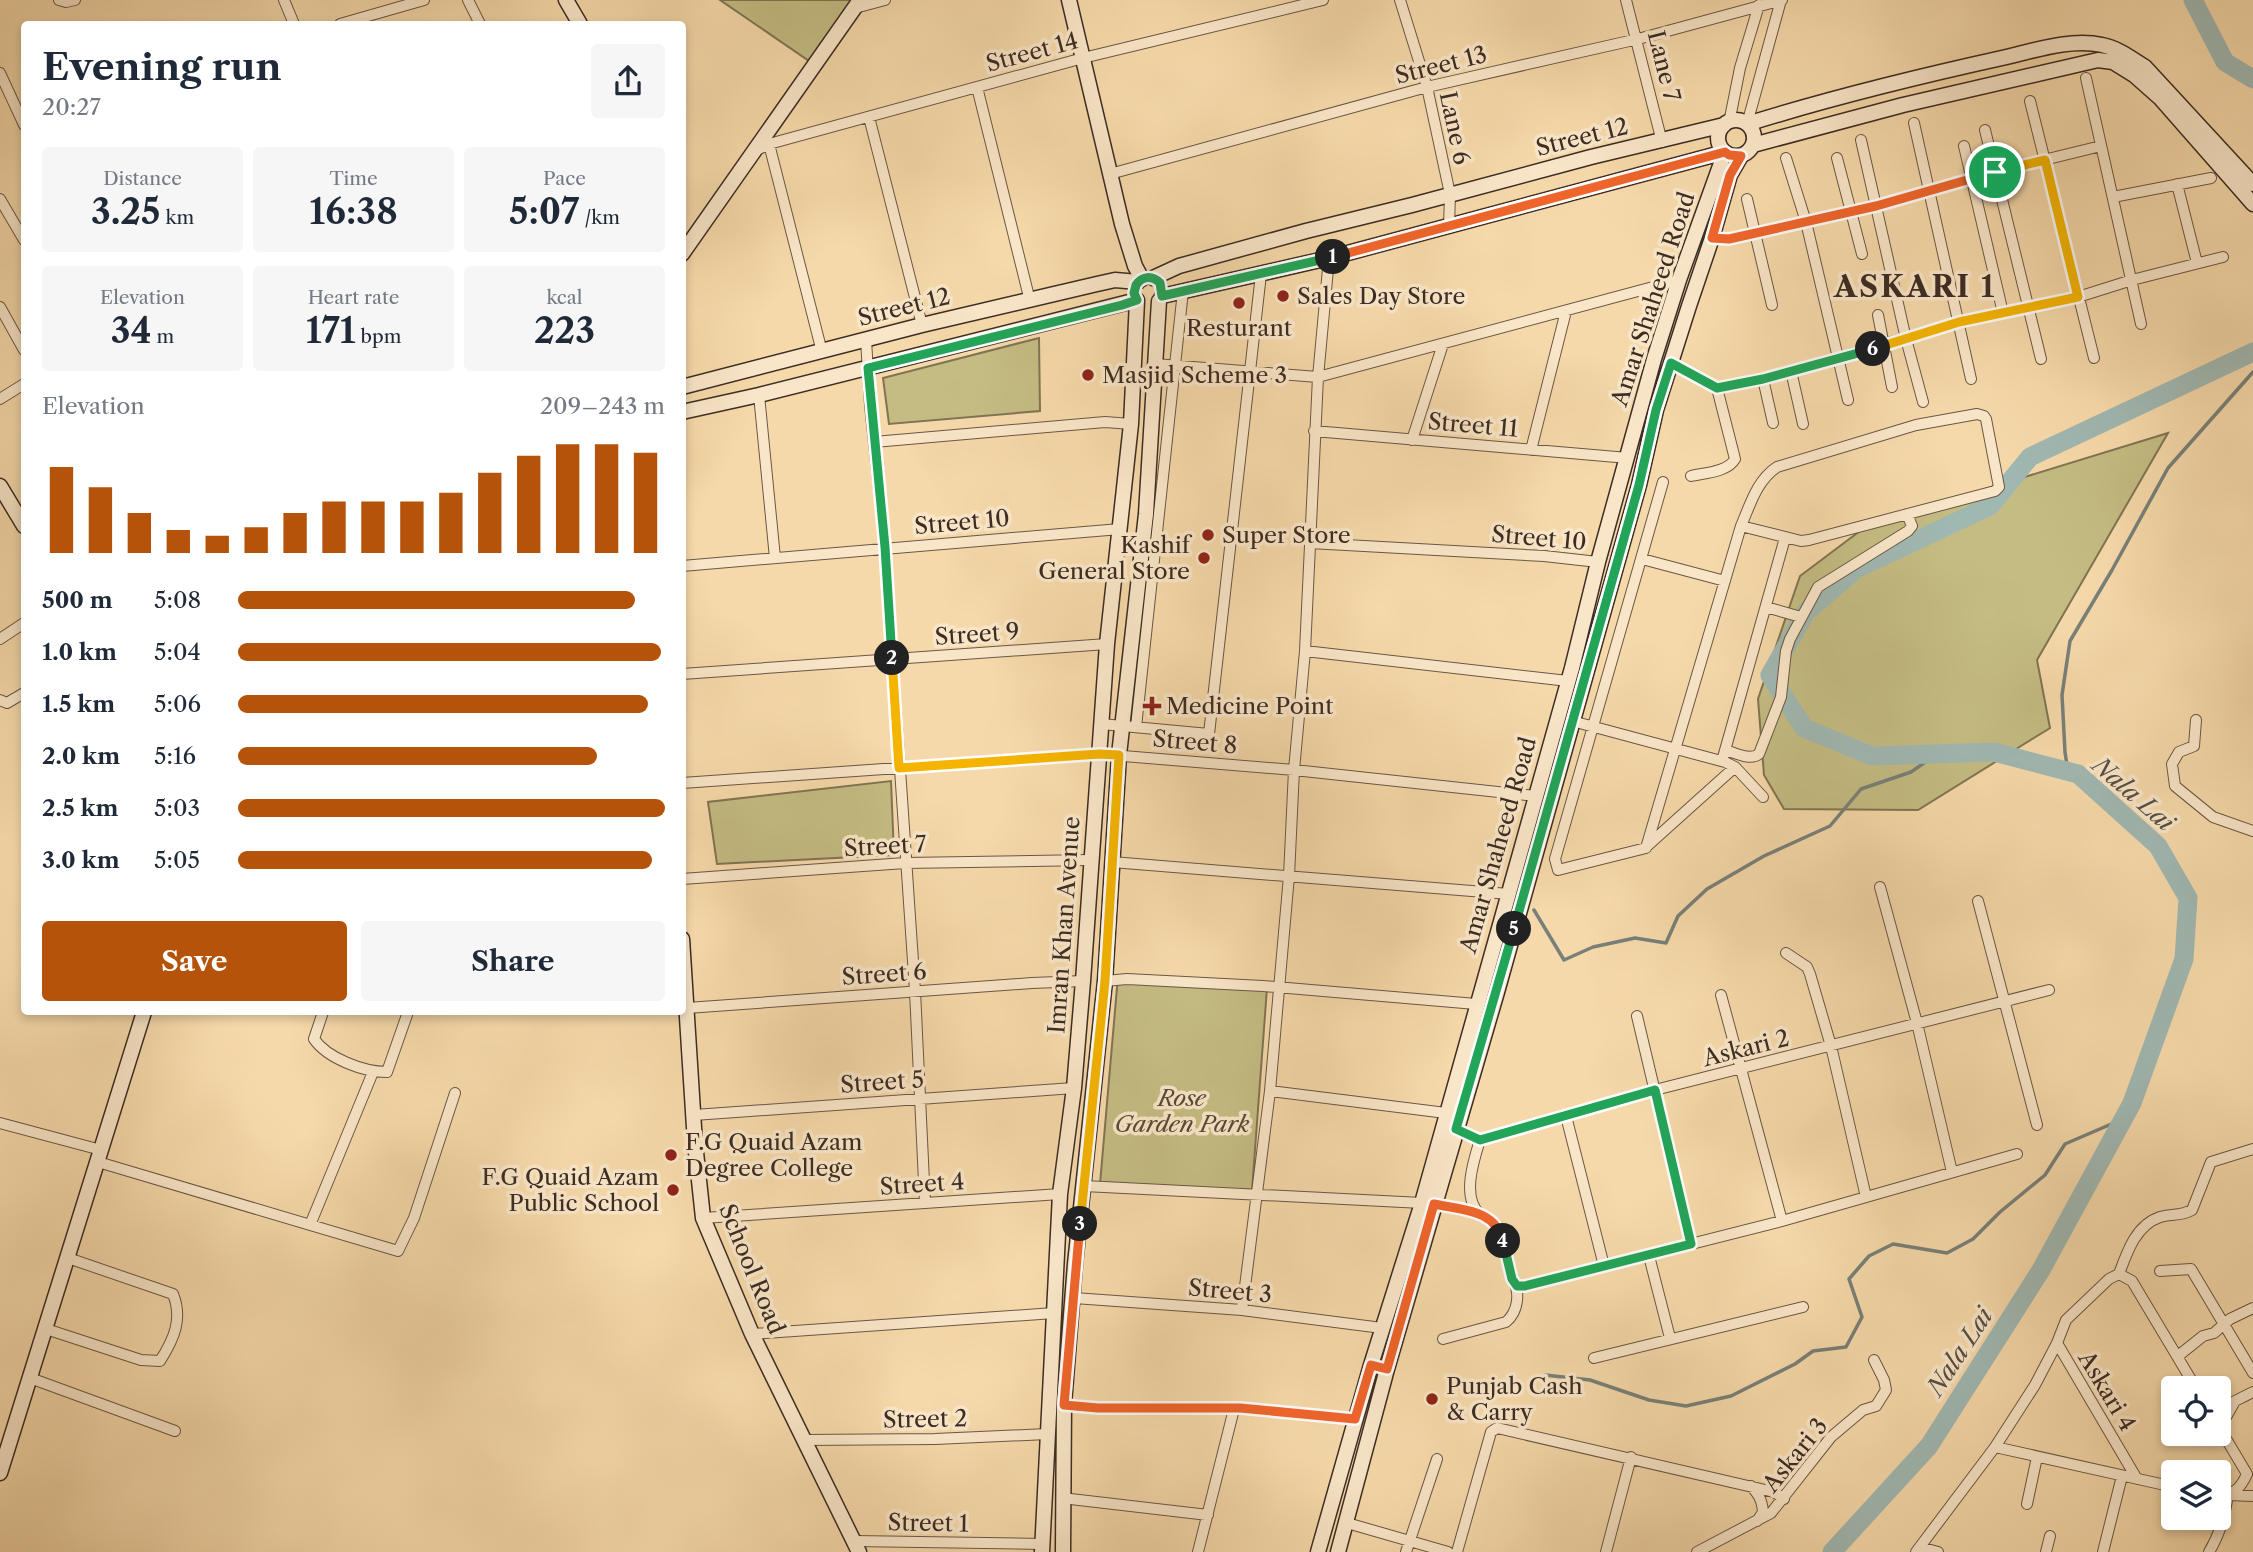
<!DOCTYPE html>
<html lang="en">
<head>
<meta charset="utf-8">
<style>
  :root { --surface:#fff; --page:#f6f6f7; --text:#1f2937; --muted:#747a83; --accent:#b45309 }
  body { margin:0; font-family:"Libre Caslon Text",serif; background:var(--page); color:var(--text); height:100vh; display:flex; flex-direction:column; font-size:26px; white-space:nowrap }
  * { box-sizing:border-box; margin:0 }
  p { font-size:23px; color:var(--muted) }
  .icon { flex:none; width:38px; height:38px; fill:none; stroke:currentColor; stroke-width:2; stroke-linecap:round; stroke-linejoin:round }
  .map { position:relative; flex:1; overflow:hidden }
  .sheet { position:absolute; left:21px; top:21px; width:665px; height:994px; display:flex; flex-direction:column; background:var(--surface); border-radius:7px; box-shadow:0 4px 10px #0003 }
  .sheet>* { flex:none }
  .controls { position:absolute; left:2161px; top:1376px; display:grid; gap:14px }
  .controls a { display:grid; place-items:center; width:70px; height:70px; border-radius:7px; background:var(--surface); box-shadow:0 4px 10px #0003; font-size:35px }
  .pin { position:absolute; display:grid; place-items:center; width:60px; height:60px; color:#fff; margin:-30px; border:4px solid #fff; border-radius:50%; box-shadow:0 2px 7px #0007 }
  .km { position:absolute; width:35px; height:35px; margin:-18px; border-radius:50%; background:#222; color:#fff; font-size:19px; line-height:35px; text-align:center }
  .round { display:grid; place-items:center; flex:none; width:74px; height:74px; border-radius:7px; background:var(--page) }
  .overview { display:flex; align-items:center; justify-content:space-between; height:119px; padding:0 21px }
  h1 { font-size:38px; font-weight:800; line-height:52px }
  .metrics { display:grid; grid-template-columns:repeat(3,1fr); gap:10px; height:119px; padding:7px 21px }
  .metrics div { display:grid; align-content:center; border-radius:7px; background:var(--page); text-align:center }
  .metrics b { font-size:35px; font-weight:800 }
  .metrics small { font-size:19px; font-weight:400 }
  .metrics p { font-size:19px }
  .chart { height:196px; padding:14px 21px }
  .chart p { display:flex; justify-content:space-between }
  .chart svg { width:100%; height:126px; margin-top:7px; stroke:var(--accent); stroke-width:6 }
  .primary-button { display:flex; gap:14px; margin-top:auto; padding:14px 21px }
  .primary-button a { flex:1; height:80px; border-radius:7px; background:var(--accent); color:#fff; font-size:28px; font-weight:800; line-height:80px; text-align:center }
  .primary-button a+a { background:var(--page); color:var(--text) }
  ul { padding:0 21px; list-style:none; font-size:23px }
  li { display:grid; grid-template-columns:112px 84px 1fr; align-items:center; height:52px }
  li i { height:18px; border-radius:9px; background:var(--accent) }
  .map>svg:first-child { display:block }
  .green { fill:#c4bc83; stroke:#807453; stroke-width:2 }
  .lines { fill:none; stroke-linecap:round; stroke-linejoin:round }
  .stream { stroke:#788079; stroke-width:3.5 }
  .river { stroke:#a0b8b2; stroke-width:19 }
  .street-casing { stroke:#6a5745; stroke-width:12 }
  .secondary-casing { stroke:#3c2c23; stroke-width:17 }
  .street { stroke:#f9e6c8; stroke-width:10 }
  .secondary { stroke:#f9e6c8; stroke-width:14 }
  .split-1-casing { stroke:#fff; stroke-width:14 }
  .split-2-casing { stroke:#fff; stroke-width:14 }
  .split-3-casing { stroke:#fff; stroke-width:14 }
  .split-4-casing { stroke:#fff; stroke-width:14 }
  .split-5-casing { stroke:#fff; stroke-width:14 }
  .split-6-casing { stroke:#fff; stroke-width:14 }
  .split-7-casing { stroke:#fff; stroke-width:14 }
  .split-1 { stroke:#f0652b; stroke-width:9 }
  .split-2 { stroke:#22a559; stroke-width:9 }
  .split-3 { stroke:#f5b400; stroke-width:9 }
  .split-4 { stroke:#f0652b; stroke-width:9 }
  .split-5 { stroke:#22a559; stroke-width:9 }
  .split-6 { stroke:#22a559; stroke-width:9 }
  .split-7 { stroke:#f5b400; stroke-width:9 }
  .poi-dot { fill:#8f2418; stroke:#f9e6c8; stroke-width:2.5 }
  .labels { text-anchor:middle; stroke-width:7; stroke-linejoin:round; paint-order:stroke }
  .street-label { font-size:23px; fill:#3c2c23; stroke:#f9e6c8 }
  .poi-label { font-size:23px; fill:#3c2c23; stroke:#f9e6c8; text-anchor:start }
  .park-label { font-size:23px; font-style:italic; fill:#574936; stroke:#f9e6c8 }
  .water-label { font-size:24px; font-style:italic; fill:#554f47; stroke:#f9e6c8 }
  .district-label { font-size:30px; font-weight:bold; letter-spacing:2px; fill:#3c2c23; stroke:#f9e6c8 }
</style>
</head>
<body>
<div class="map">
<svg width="2253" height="1552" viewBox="0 0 2253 1552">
  <rect width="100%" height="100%" fill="#f6d9aa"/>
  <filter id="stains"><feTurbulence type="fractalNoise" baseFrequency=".00286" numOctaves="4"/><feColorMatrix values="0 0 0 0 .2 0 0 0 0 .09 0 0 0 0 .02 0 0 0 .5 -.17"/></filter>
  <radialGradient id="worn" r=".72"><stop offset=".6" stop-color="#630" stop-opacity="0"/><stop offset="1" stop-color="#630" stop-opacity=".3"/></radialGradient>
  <!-- green -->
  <path class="green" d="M720,0H860L815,65Z
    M1039,338L1040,411L889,424L883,378Z
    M2168,433L2037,660L2050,728L1918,810L1784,809L1764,775L1758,699L1800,576L1868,525Z
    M891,781L894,855L717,864L708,802Z
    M1118,976L1267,988L1252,1190L1100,1184Z"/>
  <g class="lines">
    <!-- stream -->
    <path class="stream" d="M2068,772L2065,752L2062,695L2070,641L2112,570L2168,468L2253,372
      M1534,910L1564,960L1593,947L1635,938L1666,943L1678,916L1707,889L1764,856L1830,826L1861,789L1911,772L1937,754
      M1545,1375L1590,1380L1649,1400L1686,1406L1731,1396L1795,1364L1813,1351L1846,1347L1862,1317L1849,1279L1869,1256L1893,1244L1947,1253L1973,1239L2000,1212L2045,1175L2065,1144L2123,1119"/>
    <!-- river -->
    <path class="river" d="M2193,0L2225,62L2253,79
      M1832,1552L1929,1446L2041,1270L2132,1103L2184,959L2188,898L2158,846L2078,774L1994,752L1872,756L1804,728L1770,675L1806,612L1856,569L1990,506L2030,457L2253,352"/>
    <defs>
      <path id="street" d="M59,0L66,2L75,0
        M284,0L294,24
        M468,0L480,24
        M1400,0L1427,87L1450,194L1449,226
        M1626,0L1662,142
        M855,8L885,0
        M340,24L424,0
        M0,73L24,125
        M2086,78L2141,324
        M977,87L1030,301
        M2030,101L2094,358
        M869,117L922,325
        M1729,123L1740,68L1759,5
        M1914,123L1971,379
        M1747,124L1781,0
        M1985,130L2041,359
        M1861,140L1906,339L1923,402
        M769,144L822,352
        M1964,146L2003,313
        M755,151L769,144L1083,58L1323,0
        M1786,158L1806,222L1848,400
        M1837,158L1862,254
        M1110,174L1427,87L1638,39L1782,0
        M2177,184L2197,263
        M2113,197L2211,178
        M0,199L24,240
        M1747,199L1772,305
        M1712,238L1729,239L1876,206L1995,172L2101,146
        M0,307L24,350
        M1878,315L1892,387
        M866,340L870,405L885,547L915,991L925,1203
        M1670,363L1717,388L1763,379L1838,358L1959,322L2078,297L2132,280L2223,257
        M1155,364L1318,377L1679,280
        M1791,371L1803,424
        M1763,379L1773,423
        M759,395L775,558
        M0,399L24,384
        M1314,431L1628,458
        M1412,440L1443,344
        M874,442L1105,422L1131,424
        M1531,450L1566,311
        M1691,476C1704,473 1728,472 1735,459L1717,388
        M1663,482L1555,859L1558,870L1646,848L1741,526C1750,505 1757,480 1777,467L1916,425L1977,414L1984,416L1986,419L1999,487L1995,491L1809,540L1801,541L1741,526
        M1310,543L1544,556L1598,562
        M1642,559L1725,581
        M682,566L1120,529
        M1766,607L1801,617
        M0,639L24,623
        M1305,651L1568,681
        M682,674L1107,644
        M0,700L7,703L24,693
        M2196,720L2194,746L2179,752L2172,764L2175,786L2213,817L2253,831
        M1572,721L1725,762L1735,767L1763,797
        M1101,724L1209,734L1261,274
        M1136,727L1183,291
        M1725,750C1736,753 1750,761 1759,754L1781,697L1786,651L1790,639L1818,587L1908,531L1912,526L1907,514
        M1722,761L1785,538
        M682,783L1099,754L1294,770L1536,796
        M1646,847L1735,767
        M1112,862L1509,894
        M682,879L905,863L1090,860
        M1880,887L1917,1023L1952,1172
        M1978,901L2037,1125
        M1786,953L1807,967L1810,974L1831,1046L1866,1197
        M1105,981L1127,979L1263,986L1476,1004
        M1721,995L1782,1221
        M687,1008L1032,983L1083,981
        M323,1012L314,1039C327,1058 363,1072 387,1072L408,1012
        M1637,1016L1691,1244
        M1270,1091L1446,1113
        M694,1115L1074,1088
        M1566,1116L1604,1266
        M0,1123L101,1150
        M1456,1129L1480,1140L1655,1090L2049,990
        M98,1162L398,1251L414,1218L455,1093
        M1084,1186L1422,1203
        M1434,1204L1479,1213
        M703,1218L1060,1194
        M310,1225L373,1072
        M1649,1256L1670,1338
        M2160,1271L2191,1269L2253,1373
        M2119,1274C2127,1252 2136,1225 2160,1217C2173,1213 2179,1217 2192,1210L2211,1162L2253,1149
        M1517,1286H1525L1782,1221L2017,1154
        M1074,1298L1242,1310L1382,1328
        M1242,1310L1270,1091L1289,876L1294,770L1305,651L1318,377L1329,258
        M46,1329L141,1360L160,1361C174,1339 183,1319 173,1294L68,1258
        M752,1334L1054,1313
        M1443,1339L1506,1322C1518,1312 1521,1292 1512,1279L1498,1227C1493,1221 1486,1219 1480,1214C1461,1198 1474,1159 1480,1140
        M2178,1356L2203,1336L2214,1333L2230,1319L2253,1308
        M1594,1358L1803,1307
        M30,1378L175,1431
        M1064,1404L1098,1408H1240L1355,1419
        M2219,1419L2226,1417L2235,1401L2253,1392
        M2219,1427L2247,1474C2241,1487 2235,1495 2219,1495
        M804,1440L935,1439L1047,1434
        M1995,1447L2035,1385L2057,1343
        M2137,1479L2057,1343L2066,1320L2109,1279L2119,1274L2132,1281L2196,1388
        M1751,1486C1759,1495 1762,1500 1763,1512L1757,1521
        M1062,1498L1208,1515
        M2027,1504L2037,1457
        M1347,1523L1448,1552
        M854,1541L1042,1544
        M1920,1547L1938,1552
        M1198,1552L1234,1409
        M1406,1552L1437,1459
        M1457,1552L1491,1432L1497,1428L1774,1492L1784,1499
        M1606,1552L1631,1457
        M1697,1552L1771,1513L1831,1437L1863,1410L1876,1406L1886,1390L1884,1380L1874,1360
        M1916,1552L1995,1447L2174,1487
        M2046,1552L2050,1536
        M2103,1552L2122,1476
        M2209,1552C2220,1534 2225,1516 2228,1495L2253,1496"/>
      <path id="secondary" d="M566,0L580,24
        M1069,0L1122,224L1135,266L1142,279
        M1718 138a18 18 0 1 1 36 0a18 18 0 1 1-36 0Z
        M1747,124C1830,98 1916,77 2002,58C2033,51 2070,38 2102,45C2118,48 2132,59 2145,67L2253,184
        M1753,145L1903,105L2098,60L2113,62L2134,75L2160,98L2253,204
        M682,254L860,0
        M1153,278L1179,266L1306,231L1412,205L1591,157L1724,125
        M1162,296L1329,258L1725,152
        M682,387L922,325L1097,284L1115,280L1138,282
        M682,412L759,395L1137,300
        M0,486L24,526
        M682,939L695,1143L703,1218L752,1334L859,1552
        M0,1473L144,1012
        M1042,1552L1060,1194L1074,1088L1083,981L1107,644L1131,424L1137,301
        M1063,1552L1064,1404L1075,1264L1105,981L1119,755L1146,514L1159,301
        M1318,1552L1371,1365L1422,1203L1572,668L1598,562L1654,359L1679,280L1725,152
        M1338,1552L1387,1369L1497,992L1639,485L1656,410L1689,306L1712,238L1730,175L1741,156"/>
    </defs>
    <!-- street casing -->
    <use href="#street" class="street-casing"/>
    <!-- secondary casing -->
    <use href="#secondary" class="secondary-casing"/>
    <!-- street -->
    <use href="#street" class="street"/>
    <!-- secondary -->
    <use href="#secondary" class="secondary"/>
  </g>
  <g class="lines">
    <defs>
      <path id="split-1" d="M1333,257L1725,152L1729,155L1741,156L1730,175L1712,238L1729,239L1876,206L1995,172"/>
      <path id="split-2" d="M892,658L885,547L868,368L1122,305L1137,300L1134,293L1136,285C1142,276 1152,275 1160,283L1162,296L1333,257"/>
      <path id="split-3" d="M892,658L899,768L1099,754L1119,755L1105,981L1080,1224"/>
      <path id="split-4" d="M1080,1224L1064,1405L1098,1408H1240L1355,1419L1371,1365L1387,1369L1434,1204C1462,1210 1495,1209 1503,1241"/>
      <path id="split-5" d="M1503,1241L1512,1279L1517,1286H1525L1691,1244L1655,1090L1480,1140L1456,1129L1514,929"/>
      <path id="split-6" d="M1514,929L1639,485L1656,410L1671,363L1717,388L1763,379L1873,349"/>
      <path id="split-7" d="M1873,349L1959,322L2078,297L2045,160L1995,172"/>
    </defs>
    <!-- split-1 casing -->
    <use href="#split-1" class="split-1-casing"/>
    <!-- split-2 casing -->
    <use href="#split-2" class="split-2-casing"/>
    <!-- split-3 casing -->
    <use href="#split-3" class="split-3-casing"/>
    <!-- split-4 casing -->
    <use href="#split-4" class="split-4-casing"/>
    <!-- split-5 casing -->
    <use href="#split-5" class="split-5-casing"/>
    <!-- split-6 casing -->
    <use href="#split-6" class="split-6-casing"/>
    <!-- split-7 casing -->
    <use href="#split-7" class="split-7-casing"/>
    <!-- split-1 -->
    <use href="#split-1" class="split-1"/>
    <!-- split-2 -->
    <use href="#split-2" class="split-2"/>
    <!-- split-3 -->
    <use href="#split-3" class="split-3"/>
    <!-- split-4 -->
    <use href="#split-4" class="split-4"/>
    <!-- split-5 -->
    <use href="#split-5" class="split-5"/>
    <!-- split-6 -->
    <use href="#split-6" class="split-6"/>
    <!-- split-7 -->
    <use href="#split-7" class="split-7"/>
  </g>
  <!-- markers -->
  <g class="poi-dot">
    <circle cx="1283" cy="296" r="7"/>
    <circle cx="1239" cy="303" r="7"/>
    <circle cx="1088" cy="375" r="7"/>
    <circle cx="1208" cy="535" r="7"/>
    <circle cx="1204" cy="558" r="7"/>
    <path d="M1148.5 695.5h7v7h7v7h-7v7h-7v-7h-7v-7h7z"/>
    <circle cx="671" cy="1155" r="7"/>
    <circle cx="673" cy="1190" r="7"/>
    <circle cx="1432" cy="1399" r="7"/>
  </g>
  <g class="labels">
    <!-- street labels -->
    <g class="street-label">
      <text transform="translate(1032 52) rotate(-15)" y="8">Street 14</text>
      <text transform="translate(1441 65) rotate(-14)" y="8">Street 13</text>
      <text transform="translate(1664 66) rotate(76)" y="8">Lane 7</text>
      <text transform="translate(1455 128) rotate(78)" y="8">Lane 6</text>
      <text transform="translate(1582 137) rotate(-14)" y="8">Street 12</text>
      <text transform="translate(1653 299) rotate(-72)" y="8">Amar Shaheed Road</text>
      <text transform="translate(904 307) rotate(-14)" y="8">Street 12</text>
      <text transform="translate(1473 425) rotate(5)" y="8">Street 11</text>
      <text transform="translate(962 522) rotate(-5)" y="8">Street 10</text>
      <text transform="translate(1539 538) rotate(5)" y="8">Street 10</text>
      <text transform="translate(977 634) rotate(-4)" y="8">Street 9</text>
      <text transform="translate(1195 742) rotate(5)" y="8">Street 8</text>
      <text transform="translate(1498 845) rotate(-74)" y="8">Amar Shaheed Road</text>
      <text transform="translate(885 846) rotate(-3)" y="8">Street 7</text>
      <text transform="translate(1064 925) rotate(-86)" y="8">Imran Khan Avenue</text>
      <text transform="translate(884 974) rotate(-4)" y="8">Street 6</text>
      <text transform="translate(1746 1048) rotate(-14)" y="8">Askari 2</text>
      <text transform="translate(882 1082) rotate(-4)" y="8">Street 5</text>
      <text transform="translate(922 1184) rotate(-4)" y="8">Street 4</text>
      <text transform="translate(752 1269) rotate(68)" y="8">School Road</text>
      <text transform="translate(1230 1291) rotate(5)" y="8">Street 3</text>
      <text transform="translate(2107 1391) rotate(59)" y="8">Askari 4</text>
      <text transform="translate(925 1419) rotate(-1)" y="8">Street 2</text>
      <text transform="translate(1795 1455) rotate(-51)" y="8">Askari 3</text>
      <text transform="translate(928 1523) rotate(1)" y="8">Street 1</text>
    </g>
    <!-- poi labels -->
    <g class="poi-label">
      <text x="1297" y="304">Sales Day Store</text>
      <text x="1239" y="336" text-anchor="middle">Resturant</text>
      <text x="1102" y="383">Masjid Scheme 3</text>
      <text x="1222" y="543">Super Store</text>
      <text x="1190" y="553" text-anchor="end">Kashif<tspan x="1190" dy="26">General Store</tspan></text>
      <text x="1166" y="714">Medicine Point</text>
      <text x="685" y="1150">F.G Quaid Azam<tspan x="685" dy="26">Degree College</tspan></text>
      <text x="659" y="1185" text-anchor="end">F.G Quaid Azam<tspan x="659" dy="26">Public School</tspan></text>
      <text x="1446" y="1394">Punjab Cash<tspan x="1446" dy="26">&amp; Carry</tspan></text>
    </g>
    <!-- park labels -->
    <g class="park-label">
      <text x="1182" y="1106">Rose<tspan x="1182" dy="26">Garden Park</tspan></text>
    </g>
    <!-- water labels -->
    <g class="water-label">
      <text transform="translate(2133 794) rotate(41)" y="8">Nala Lai</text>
      <text transform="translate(1960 1352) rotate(-57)" y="8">Nala Lai</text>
    </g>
    <!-- district labels -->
    <g class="district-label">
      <text x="1915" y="297">ASKARI 1</text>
    </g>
  </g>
  <rect width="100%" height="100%" filter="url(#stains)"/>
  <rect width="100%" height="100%" fill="url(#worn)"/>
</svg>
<div class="controls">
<a><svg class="icon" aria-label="locate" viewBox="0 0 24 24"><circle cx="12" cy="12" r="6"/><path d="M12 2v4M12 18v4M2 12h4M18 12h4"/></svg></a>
<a><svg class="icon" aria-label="layers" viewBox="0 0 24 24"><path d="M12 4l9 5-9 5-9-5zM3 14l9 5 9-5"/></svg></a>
</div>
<div class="pin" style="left:1995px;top:172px;background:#1e9e55"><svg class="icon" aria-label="arrive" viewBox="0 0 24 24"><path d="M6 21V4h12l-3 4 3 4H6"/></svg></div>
<b class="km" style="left:1333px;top:257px">1</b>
<b class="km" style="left:892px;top:658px">2</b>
<b class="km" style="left:1080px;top:1224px">3</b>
<b class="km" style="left:1503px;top:1241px">4</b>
<b class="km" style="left:1514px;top:929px">5</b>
<b class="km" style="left:1873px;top:349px">6</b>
<section class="sheet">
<div class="overview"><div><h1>Evening run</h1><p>20:27</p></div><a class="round"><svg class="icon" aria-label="share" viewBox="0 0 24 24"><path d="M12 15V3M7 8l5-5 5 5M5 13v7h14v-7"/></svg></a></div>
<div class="metrics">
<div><p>Distance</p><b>3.25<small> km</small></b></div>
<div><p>Time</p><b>16:38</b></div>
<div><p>Pace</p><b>5:07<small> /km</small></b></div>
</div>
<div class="metrics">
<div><p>Elevation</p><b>34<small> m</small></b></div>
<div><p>Heart rate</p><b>171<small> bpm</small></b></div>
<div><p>kcal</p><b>223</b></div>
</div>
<div class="chart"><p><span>Elevation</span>209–243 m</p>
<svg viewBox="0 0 160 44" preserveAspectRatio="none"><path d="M5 44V14M15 44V21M25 44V30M35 44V36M45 44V38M55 44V35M65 44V30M75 44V26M85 44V26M95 44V26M105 44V23M115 44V16M125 44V10M135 44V6M145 44V6M155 44V9"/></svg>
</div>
<ul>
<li><b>500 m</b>5:08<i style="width:93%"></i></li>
<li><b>1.0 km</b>5:04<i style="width:99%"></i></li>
<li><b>1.5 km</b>5:06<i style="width:96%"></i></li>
<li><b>2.0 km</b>5:16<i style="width:84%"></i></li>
<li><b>2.5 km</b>5:03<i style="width:100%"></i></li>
<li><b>3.0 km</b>5:05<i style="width:97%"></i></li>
</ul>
<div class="primary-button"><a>Save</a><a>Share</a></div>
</section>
</div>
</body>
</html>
